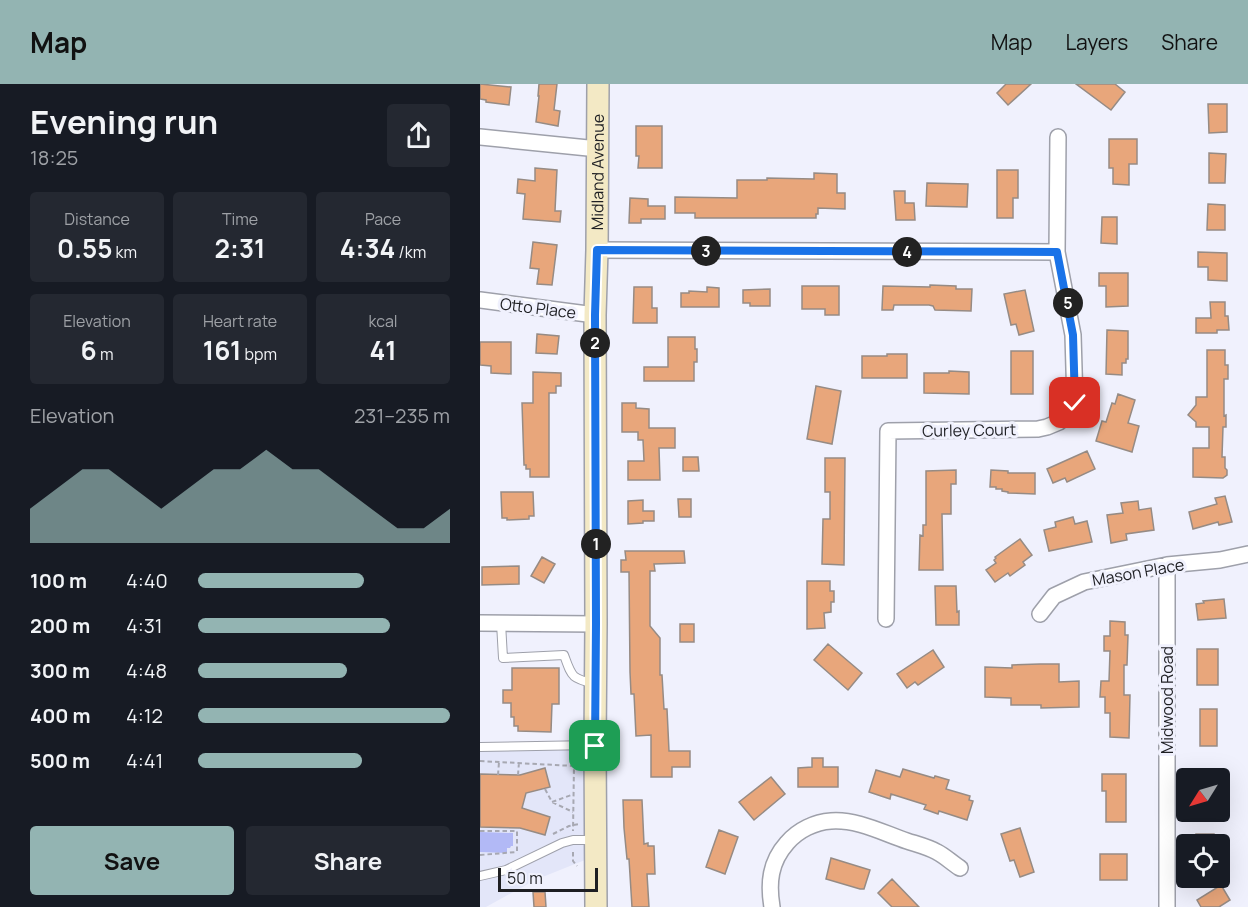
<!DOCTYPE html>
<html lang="en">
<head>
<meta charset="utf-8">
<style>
  :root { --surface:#171b24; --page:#242831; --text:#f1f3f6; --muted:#9ea1a6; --accent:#93b4b2 }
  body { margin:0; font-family:Manrope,sans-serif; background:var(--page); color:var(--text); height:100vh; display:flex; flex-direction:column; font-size:22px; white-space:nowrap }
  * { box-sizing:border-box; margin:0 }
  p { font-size:20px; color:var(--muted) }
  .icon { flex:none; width:33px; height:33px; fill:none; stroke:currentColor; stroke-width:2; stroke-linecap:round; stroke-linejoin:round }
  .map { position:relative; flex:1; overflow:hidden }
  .sheet { display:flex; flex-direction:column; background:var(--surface); width:480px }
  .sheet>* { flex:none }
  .needle { width:39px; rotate:233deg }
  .tools { position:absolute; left:696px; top:684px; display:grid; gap:12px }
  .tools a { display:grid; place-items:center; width:54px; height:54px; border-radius:6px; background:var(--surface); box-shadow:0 6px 24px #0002; font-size:30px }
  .scale { position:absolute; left:18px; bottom:15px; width:100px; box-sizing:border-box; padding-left:6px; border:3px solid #1e1f23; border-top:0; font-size:16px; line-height:21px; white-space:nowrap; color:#1e1f23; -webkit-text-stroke:4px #f0f1fd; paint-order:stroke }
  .pin { position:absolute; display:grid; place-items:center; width:51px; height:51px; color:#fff; margin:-26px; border-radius:12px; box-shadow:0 3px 9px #0006 }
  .km { position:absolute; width:30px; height:30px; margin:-15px; border-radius:50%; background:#222; color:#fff; font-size:16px; line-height:30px; text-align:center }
  .round { display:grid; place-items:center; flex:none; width:63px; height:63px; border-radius:6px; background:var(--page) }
  .overview { display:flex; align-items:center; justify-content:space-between; height:102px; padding:0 30px }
  h1 { font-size:33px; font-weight:700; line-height:45px }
  .metrics { display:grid; grid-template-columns:repeat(3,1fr); gap:9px; height:102px; padding:6px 30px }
  .metrics div { display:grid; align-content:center; border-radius:6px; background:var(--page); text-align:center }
  .metrics b { font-size:26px; font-weight:700 }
  .metrics small { font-size:16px; font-weight:400 }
  .metrics p { font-size:16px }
  .chart { height:168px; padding:12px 30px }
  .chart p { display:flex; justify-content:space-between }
  .chart svg { width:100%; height:108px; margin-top:6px; fill:var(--accent); opacity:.7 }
  .action { display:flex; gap:12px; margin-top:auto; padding:12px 30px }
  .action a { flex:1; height:69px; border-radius:6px; background:var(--accent); color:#111; font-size:24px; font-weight:700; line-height:69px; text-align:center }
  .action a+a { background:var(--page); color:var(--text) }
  ul { padding:0 30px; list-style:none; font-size:20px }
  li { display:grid; grid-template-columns:96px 72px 1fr; align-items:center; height:45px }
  li i { height:15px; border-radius:8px; background:var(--accent) }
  header { display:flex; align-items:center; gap:36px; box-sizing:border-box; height:84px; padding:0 30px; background:var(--accent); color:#111 }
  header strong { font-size:28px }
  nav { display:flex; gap:33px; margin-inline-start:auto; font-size:21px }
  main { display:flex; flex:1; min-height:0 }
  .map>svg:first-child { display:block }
  .built { fill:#e3e6f9 }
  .green { fill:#b2b9f6 }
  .building { fill:#e8a67b; stroke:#968b84; stroke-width:1.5 }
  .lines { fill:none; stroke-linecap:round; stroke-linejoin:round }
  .lane-casing { stroke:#9ea0aa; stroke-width:10 }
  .street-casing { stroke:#9ea0aa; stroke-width:18 }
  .secondary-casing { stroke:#9ea0aa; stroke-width:24 }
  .path { stroke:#a7a8b2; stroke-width:2; stroke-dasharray:4.5 3; stroke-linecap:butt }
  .lane { stroke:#fff; stroke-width:8 }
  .street { stroke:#fff; stroke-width:15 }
  .secondary { stroke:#f3e9c5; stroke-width:21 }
  .route-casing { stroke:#fff; stroke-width:12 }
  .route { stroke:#1a73e8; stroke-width:8 }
  .labels { text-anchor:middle; stroke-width:6; stroke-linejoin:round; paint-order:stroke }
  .street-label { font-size:16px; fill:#1e1f23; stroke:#f0f1fd }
</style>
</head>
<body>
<header>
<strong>Map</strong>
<nav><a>Map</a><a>Layers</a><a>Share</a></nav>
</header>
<main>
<section class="sheet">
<div class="overview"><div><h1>Evening run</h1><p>18:25</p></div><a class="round"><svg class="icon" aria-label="share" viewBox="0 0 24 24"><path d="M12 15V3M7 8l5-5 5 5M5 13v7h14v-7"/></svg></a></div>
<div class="metrics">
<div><p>Distance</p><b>0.55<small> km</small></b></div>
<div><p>Time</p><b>2:31</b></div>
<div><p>Pace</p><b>4:34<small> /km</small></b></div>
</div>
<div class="metrics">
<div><p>Elevation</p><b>6<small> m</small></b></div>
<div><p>Heart rate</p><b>161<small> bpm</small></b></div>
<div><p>kcal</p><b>41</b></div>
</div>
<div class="chart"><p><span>Elevation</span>231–235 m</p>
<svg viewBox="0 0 160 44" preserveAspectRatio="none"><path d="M0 44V30L10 22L20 14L30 14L40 22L50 30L60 22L70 14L80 14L90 6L100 14L110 14L120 22L130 30L140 38L150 38L160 30V44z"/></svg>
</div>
<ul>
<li><b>100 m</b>4:40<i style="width:66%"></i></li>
<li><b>200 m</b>4:31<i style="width:76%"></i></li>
<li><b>300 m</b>4:48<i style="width:59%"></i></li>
<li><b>400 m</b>4:12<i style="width:100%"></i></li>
<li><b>500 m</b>4:41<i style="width:65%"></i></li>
</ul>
<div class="action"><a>Save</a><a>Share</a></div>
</section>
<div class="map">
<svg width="768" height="823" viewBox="0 0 768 823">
  <rect width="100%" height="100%" fill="#f0f1fd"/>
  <!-- built -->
  <path class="built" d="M0,661H115V772L55,796L6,823H0Z"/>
  <!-- green -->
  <path class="green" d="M0,748L33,749V762H31L30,764H27V769L0,768Z"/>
  <!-- building -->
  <path class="building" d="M0,0L31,3L29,21L6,18V16L0,15Z
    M59,0H77L74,26L80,27L78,42L56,38L59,12H58Z
    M526,0H551L528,21L517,9Z
    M596,0H635L645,8L631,26Z
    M728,20H747V48L729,49Z
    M156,42H182V84H158L159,72H156Z
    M629,55H657V80H649V101L633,100V84H629Z
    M729,69L746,70L745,99H729Z
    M55,84L77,86L75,127H81L80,138L43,135L45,110L37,109L38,95L55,97Z
    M517,86H538V114H533V134H517Z
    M334,89L357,90V109H365V125L338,124V130H336V134H215V129H195V113L257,114V96H287V94L334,95Z
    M447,99L488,100L487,123L446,122Z
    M414,107H425V119H434L435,136H416Z
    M150,114L168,115V122H185V135H161V139H149Z
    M728,120L745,121V146H727Z
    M622,133H637V160L621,159Z
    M53,158L77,161L72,201L57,200L59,185L50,184Z
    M718,168L747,169V197L728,196V183H718Z
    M619,189H648V222L626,223V202H619Z
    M450,201L476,202V205H492L491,227L455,226L453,222L449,221H414L413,226H402L403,202L450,203Z
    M322,202H359V231H345V225H322Z
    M154,203H172V224H177V239H153Z
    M227,203L239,204V223H201V209H209V207L227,208Z
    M290,205V222H270V219H263V206Z
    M545,206L554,247L539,251L536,240L531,241L524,210Z
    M730,218H745V232H748L749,246H737V249H716V234H731Z
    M627,246L648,247V275H646V279H642V291L626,290Z
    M57,250L79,252L77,270L56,269Z
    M188,253H215V265H217V278H214V297H164V283H188Z
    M0,258H31V290L11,289V282L0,281Z
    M727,266H745V281H748V295H744V332L746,331V343H743L742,373H745V384L747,386V391L743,394L713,393V364H729V343H716V338L708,331L716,321V313H727Z
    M531,267H553V310H531Z
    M407,270H427V294H382V272H407Z
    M469,287L489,288V310L444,309V289H469Z
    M53,288L81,289V302H76V309H69V393H50V385H46V381H44L42,319H53Z
    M336,302L361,307L352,360L327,355Z
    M638,310L655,316L648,339L659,342L652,368L616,357L622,337L626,338L632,319L635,320Z
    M142,319H156V324L169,325V344H195V364H179L180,396H148V377H164L163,356H158V348H142Z
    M607,367L615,385L587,398L585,394L573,399L567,385Z
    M203,373H218L219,387H203Z
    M345,374H365L364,481L342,480L343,435H350V408H345Z
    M476,386V400H471V430H462L463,486H439L440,451L443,452V441H446V387Z
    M511,386L528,387V389H555V410L528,409V408L522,407V405H516V403H510Z
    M21,408H53L54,432H49V435L27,436V434H22Z
    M745,412L752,438L739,441L738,438L713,445L709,428L737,420L735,414Z
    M198,415H211V433H199Z
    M163,416V427H174V437H163V439L148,440V417Z
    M658,417L659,426L671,424L674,446L646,450L647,456L631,459L627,431L643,429L641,419Z
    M593,433L595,440L607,437L612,458L569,467L564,446L576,443L575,438Z
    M540,455L552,471L543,478L545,481L530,492L528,489L515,498L506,486L516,479L514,476L516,474L515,473Z
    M145,467H204L205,479L174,480L175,487H170V542L180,554V591H182L184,625H187L189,667H210V683H192V693H171V651L156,652L154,610H151L150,588L149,488H141V476H146Z
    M62,473L75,480L64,499L51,492Z
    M39,482V500L2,501V483Z
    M327,497H350V507H354V518H351V528L344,529L345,544L327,545Z
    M455,502H476L477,528L479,527V541H456Z
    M744,515L746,534L718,536L716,520L724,519L723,517Z
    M630,537L645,538V551H648L647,581H644V611H650L649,654L630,653V629H625V613H620L621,597H629L630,567H624V552H630Z
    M200,540H214V558H200Z
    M348,560L382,589L368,606L334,576Z
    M717,565H738V601H717Z
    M453,566L464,583L438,601L435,598L427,604L417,590Z
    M560,580H579V598L599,597V623L561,624V621H531V614L505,613V583L532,584V581Z
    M32,584H79V620H72L71,648L38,647V642H34V633H31V619H23V606H32Z
    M720,625H737V662H720Z
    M332,674H343V683H358V703H318V684L332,683Z
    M65,684L70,703L46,709L42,724L70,733L65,751L40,744L0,743V690L40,691Z
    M423,685L454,694L455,692L469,696L466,705L490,712L489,716L493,717L487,736L459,727L458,730L444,725L446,721L411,710L410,715L389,708L396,686L420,693Z
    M622,690H646V738H626V707H622Z
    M291,693L305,710L274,736L259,718Z
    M143,716H162L164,760L168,759V762H174L175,790H167L169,823H152L149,775H147L144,744Z
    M540,744L554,788L540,793L534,776L530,777L521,750Z
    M239,746L258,753L245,790L226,783Z
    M716,750H734V760H716Z
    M620,770H647V796H620Z
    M351,774L390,786L384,805H380L346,795Z
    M412,795L439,823H412L398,809Z
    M741,801L750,816L739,823H721L717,816Z
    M53,808H65L66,823H54Z"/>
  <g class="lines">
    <defs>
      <path id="lane" d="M21,539L23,574L84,571C92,593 91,594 115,600
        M0,663L113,661
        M0,792L26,786L82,759L93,756H113"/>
      <path id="street" d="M0,53L118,65
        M117,166L577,168
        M0,216L115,231
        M560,530L574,512L604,498L687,481L740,476L768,470
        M406,535L408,347L558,345L567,343L579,338L588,330L595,319L593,251L577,168L578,53
        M0,539L116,540
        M292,823C288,799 290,778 307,759C318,746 335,738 351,737C377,735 403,749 427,757C436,760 448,763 457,768C465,772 472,779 480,784
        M687,823V481"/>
      <g id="secondary">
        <path id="s1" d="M116,823L115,661L116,540L115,231L117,166L118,0"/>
      </g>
    </defs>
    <!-- lane casing -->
    <use href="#lane" class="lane-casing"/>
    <!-- street casing -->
    <use href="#street" class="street-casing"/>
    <!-- secondary casing -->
    <use href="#secondary" class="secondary-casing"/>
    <!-- path -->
    <path class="path" d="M0,677L94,682L93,747
      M18,691L19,678
      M38,691L39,678
      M65,705L72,718L93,728
      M72,718L94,710
      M0,747H37V768
      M73,750L89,742L99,740
      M93,768V777L97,782
      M0,771L36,768"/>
    <!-- lane -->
    <use href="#lane" class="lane"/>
    <!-- street -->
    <use href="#street" class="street"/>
    <!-- secondary -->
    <use href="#secondary" class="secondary"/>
  </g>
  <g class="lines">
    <defs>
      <path id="route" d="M115,662L116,540L115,231L117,166L577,168L593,251L595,319"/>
    </defs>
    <!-- route casing -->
    <use href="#route" class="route-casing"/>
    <!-- route -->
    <use href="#route" class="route"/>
  </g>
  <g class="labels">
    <!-- street labels -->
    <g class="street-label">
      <text dy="6" stroke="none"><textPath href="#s1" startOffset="735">Midland Avenue</textPath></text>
      <text transform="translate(58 224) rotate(7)" y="6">Otto Place</text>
      <text transform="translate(489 346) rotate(-1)" y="6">Curley Court</text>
      <text transform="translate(658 488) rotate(-10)" y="6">Mason Place</text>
      <text transform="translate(687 616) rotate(-90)" y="6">Midwood Road</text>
    </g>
  </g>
</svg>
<div class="tools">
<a><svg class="needle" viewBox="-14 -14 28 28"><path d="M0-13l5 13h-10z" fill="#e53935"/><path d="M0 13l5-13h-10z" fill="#9ea1a6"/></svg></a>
<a><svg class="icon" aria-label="locate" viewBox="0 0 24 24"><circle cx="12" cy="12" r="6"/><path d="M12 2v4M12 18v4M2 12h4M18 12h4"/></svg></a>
</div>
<div class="scale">50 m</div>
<div class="pin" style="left:115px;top:662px;background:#1e9e55"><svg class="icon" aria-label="arrive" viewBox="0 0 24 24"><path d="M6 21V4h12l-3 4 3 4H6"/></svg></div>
<div class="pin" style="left:595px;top:319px;background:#d93025"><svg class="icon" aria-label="check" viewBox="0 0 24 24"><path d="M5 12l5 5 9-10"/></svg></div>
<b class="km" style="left:116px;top:460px">1</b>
<b class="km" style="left:115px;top:259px">2</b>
<b class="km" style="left:226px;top:167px">3</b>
<b class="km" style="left:427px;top:168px">4</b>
<b class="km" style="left:588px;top:219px">5</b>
</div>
</main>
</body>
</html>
